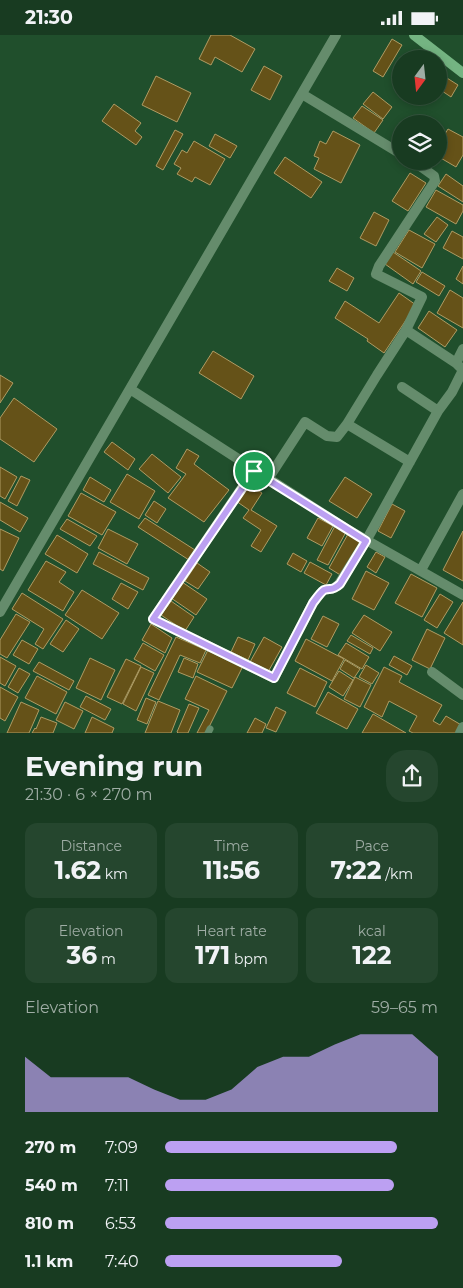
<!DOCTYPE html>
<html lang="en">
<head>
<meta charset="utf-8">
<style>
  :root { --surface:#183b21; --page:#25462e; --text:#f1f3f6; --muted:#9fada5; --line:#36553f; --accent:#bca0f2 }
  body { margin:0; font-family:Montserrat,sans-serif; background:var(--page); color:var(--text); height:100vh; display:flex; flex-direction:column; font-size:19px; white-space:nowrap }
  * { box-sizing:border-box; margin:0 }
  p { font-size:16px; color:var(--muted) }
  .icon { flex:none; width:28px; height:28px; fill:none; stroke:currentColor; stroke-width:2; stroke-linecap:round; stroke-linejoin:round }
  .map { position:relative; height:698px; overflow:hidden }
  .drawer { display:flex; flex-direction:column; background:var(--surface); flex:1 }
  .drawer>* { flex:none }
  .needle { width:32px; rotate:195deg }
  .buttons { position:absolute; left:392px; top:15px; display:grid; gap:10px }
  .buttons a { display:grid; place-items:center; width:55px; height:55px; border-radius:50%; background:var(--surface); box-shadow:0 2px 8px #0003,0 0 0 1px var(--line); font-size:25px }
  .pin { position:absolute; display:grid; place-items:center; width:42px; height:42px; color:#fff; margin:-21px; border:2px solid #fff; border-radius:50%; box-shadow:0 1px 5px #0007 }
  .round { display:grid; place-items:center; flex:none; width:52px; height:52px; border-radius:20px; background:var(--page) }
  .head { display:flex; align-items:center; justify-content:space-between; height:85px; padding:0 25px }
  h1 { font-size:28px; font-weight:700; line-height:38px }
  .metrics { display:grid; grid-template-columns:repeat(3,1fr); gap:8px; height:85px; padding:5px 25px }
  .metrics div { display:grid; align-content:center; border-radius:12px; background:var(--page); text-align:center }
  .metrics b { font-size:25px; font-weight:700 }
  .metrics small { font-size:14px; font-weight:400 }
  .metrics p { font-size:14px }
  .chart { height:140px; padding:10px 25px }
  .chart p { display:flex; justify-content:space-between }
  .chart svg { width:100%; height:90px; margin-top:5px; fill:var(--accent); opacity:.7 }
  ul { padding:0 25px; list-style:none; font-size:16px }
  li { display:grid; grid-template-columns:80px 60px 1fr; align-items:center; height:38px }
  li i { height:12px; border-radius:6px; background:var(--accent) }
  .status { display:flex; justify-content:space-between; align-items:center; height:35px; padding:0 25px; background:var(--surface); direction:ltr }
  .status svg { height:14px; fill:currentColor }
  .map>svg:first-child { display:block }
  .building { fill:#655218; stroke:#af9b63 }
  .lines { fill:none; stroke-linecap:round; stroke-linejoin:round }
  .lane { stroke:#658c6c; stroke-width:7 }
  .street { stroke:#658c6c; stroke-width:10 }
  .secondary { stroke:#74b482; stroke-width:10 }
  .route-casing { stroke:#fff; stroke-width:10 }
  .route { stroke:#bca0f2; stroke-width:6 }
</style>
</head>
<body>
<div class="status"><b>21:30</b><svg viewBox="0 0 49 12"><path d="M0 12V9h3v3zM5 12V6h3v6zM10 12V3h3v9zM15 12V0h3v12zM26 1h20v11H26zM47 4h2v5h-2z"/></svg></div>
<div class="map">
<svg width="463" height="698" viewBox="0 0 463 698">
  <rect width="100%" height="100%" fill="#204f2c"/>
  <!-- building -->
  <path class="building" d="M211,0H230L255,14L242,37L215,22L211,30L199,24Z
    M392,4L402,10L383,42L373,36Z
    M264,31L282,41L270,65L251,55Z
    M439,38L458,50L451,62L439,54Z
    M156,41L191,58L177,87L142,70Z
    M373,57L392,72L383,84L363,69Z
    M114,69L141,88L135,96L142,102L136,110L102,86Z
    M362,71L383,85L374,98L353,83Z
    M448,94L463,102V120L456,132L439,122V109Z
    M175,95L183,99L163,135L156,131Z
    M333,96L360,110L341,148L314,134L319,123L314,121L320,106L326,109Z
    M215,99L237,111L230,123L209,111Z
    M194,106L225,124L210,150L195,142L192,147L177,139L181,133L174,129L182,115L187,118Z
    M285,122L322,147L311,163L274,138Z
    M410,138L426,148L408,176L392,166Z
    M446,139L463,151V167L438,151Z
    M436,155L463,170V176L456,189L426,172Z
    M374,177L389,185L376,211L360,203Z
    M437,182L448,190L436,207L424,199Z
    M409,195L435,209L422,233L395,217Z
    M452,196L463,202V224L443,213Z
    M393,217L421,236L413,249L385,229Z
    M463,231V249L456,244Z
    M337,233L354,243L347,256L329,246Z
    M422,237L445,251L439,261L416,247Z
    M450,255L463,263V293L437,278Z
    M399,258L416,270L384,318L367,306L368,304L335,283L345,266L379,288Z
    M429,276L457,295L445,312L418,293Z
    M213,316L254,341L241,364L199,338Z
    M0,340L13,348L0,368Z
    M14,363L57,394L34,427L0,404V383Z
    M112,407L135,424L128,435L104,417Z
    M187,414L199,421L194,429L229,455L204,487L168,463L186,439L176,433Z
    M152,419L181,442L168,458L139,434Z
    M0,432L17,442L5,464L0,461Z
    M127,439L155,456L139,484L110,467Z
    M21,441L30,445L17,471L8,466Z
    M90,442L111,455L104,467L83,455Z
    M345,442L372,459L357,483L329,466Z
    M248,449L262,458L251,475L277,491L261,517L251,511L261,495L243,483L249,475L236,466Z
    M81,458L116,477L102,500L68,481Z
    M154,466L166,474L157,488L145,480Z
    M0,467L28,483L20,497L0,485Z
    M392,469L405,476L391,503L378,496Z
    M145,483L195,515L189,525L138,492Z
    M318,483L333,491L322,511L307,503Z
    M67,484L97,501L90,511L60,494Z
    M335,491L346,497L328,530L317,525Z
    M0,494L19,503L3,536L0,534Z
    M108,494L138,509L127,529L98,513Z
    M463,496V546L443,535Z
    M348,499L362,506L342,541L329,533Z
    M57,500L88,519L77,538L45,519Z
    M99,517L149,543L143,555L93,529Z
    M376,517L385,522L376,538L367,532Z
    M293,518L307,526L301,537L287,529Z
    M46,526L66,537L59,547L74,557L63,576L28,555Z
    M310,527L332,539L326,550L304,538Z
    M197,528L210,537L198,554L185,546Z
    M366,536L389,548L374,575L352,564Z
    M411,539L437,553L422,582L395,568Z
    M182,547L207,564L196,580L171,563Z
    M121,548L138,557L128,574L112,564Z
    M82,555L119,578L102,604L65,580Z
    M22,558L63,584L43,614L35,609L44,594L12,574Z
    M440,559L453,567L437,593L424,585Z
    M171,566L194,582L185,596L161,580Z
    M463,567V610L444,598Z
    M16,579L30,587L7,623L0,619V605Z
    M364,580L392,597L380,616L352,598Z
    M323,581L339,589L327,612L311,604Z
    M66,585L79,594L63,617L50,609Z
    M151,589L172,603L165,618L142,605Z
    M427,594L445,603L430,634L412,625Z
    M351,600L373,613L370,619L347,606Z
    M176,602L206,615L200,628L180,620L159,665L148,660Z
    M238,602L255,609L248,625L231,617Z
    M264,602L282,612L268,637L250,627Z
    M306,604L344,624L332,646L295,626Z
    M22,605L38,614L29,629L13,620Z
    M143,608L164,620L155,636L134,624Z
    M346,608L369,622L362,634L338,620Z
    M208,615L243,631L232,653L197,637Z
    M394,621L412,631L407,640L389,630Z
    M0,622L16,631L5,651L0,648Z
    M90,623L115,635L101,665L76,653Z
    M184,623L198,629L193,643L178,637Z
    M126,624L141,631L122,669L107,662Z
    M345,625L360,634L354,643L340,634Z
    M39,627L74,646L69,655L33,636Z
    M366,630L379,638L372,649L359,642Z
    M141,632L154,638L136,676L123,669Z
    M384,632L402,641L399,647L442,670L433,686L440,690L446,681L463,691L459,698H413L409,696L417,681L389,666L382,682L364,672Z
    M19,633L30,639L18,658L8,652Z
    M300,633L327,647L315,672L287,658Z
    M339,636L353,645L343,661L329,652Z
    M37,641L67,657L56,679L25,663Z
    M196,641L227,656L206,698H197L209,675L185,664Z
    M355,642L371,650L360,672L344,664Z
    M0,652L18,662L5,686L0,683Z
    M328,657L358,674L347,694L316,678Z
    M86,661L111,674L105,685L80,672Z
    M146,663L156,667L147,689L137,685Z
    M158,666L180,675L171,698H145Z
    M21,667L39,675L29,698H7Z
    M65,667L83,676L74,694L56,685Z
    M189,669L199,673L188,698H178L177,697Z
    M276,672L286,677L276,697L266,693Z
    M373,679L406,698H362Z
    M41,682L57,688L53,698H32L35,693L36,694Z
    M92,682L114,693L112,698H85Z
    M255,683L266,689L262,698H247Z"/>
  <g class="lines">
    <!-- lane -->
    <path class="lane" d="M208,698L210,694"/>
    <!-- street -->
    <path class="street" d="M302,59L401,119
      M406,295L456,328
      M402,352L438,376
      M130,354L345,493L463,560
      M347,389L410,427
      M254,435L153,584L274,643L313,568C316,564 320,558 324,555C331,552 331,557 339,549L366,506L438,376L452,357L463,335L456,328L463,314
      M268,444L305,387L327,401L337,402L347,389L377,340L406,295L422,262L376,239L379,231L435,146L434,141L413,126
      M421,535L463,459
      M0,577L336,0
      M432,637L463,660
      M460,698L463,692"/>
    <!-- secondary -->
    <path class="secondary" d="M414,0L463,38"/>
  </g>
  <g class="lines">
    <defs>
      <path id="route" d="M254,436L366,506L340,549C331,557 331,552 324,555C320,558 316,564 313,568L274,643L153,584Z"/>
    </defs>
    <!-- route casing -->
    <use href="#route" class="route-casing"/>
    <!-- route -->
    <use href="#route" class="route"/>
  </g>
</svg>
<div class="buttons">
<a><svg class="needle" viewBox="-14 -14 28 28"><path d="M0-13l5 13h-10z" fill="#e53935"/><path d="M0 13l5-13h-10z" fill="#9fada5"/></svg></a>
<a><svg class="icon" aria-label="layers" viewBox="0 0 24 24"><path d="M12 4l9 5-9 5-9-5zM3 14l9 5 9-5"/></svg></a>
</div>
<div class="pin" style="left:254px;top:436px;background:#1e9e55"><svg class="icon" aria-label="arrive" viewBox="0 0 24 24"><path d="M6 21V4h12l-3 4 3 4H6"/></svg></div>
</div>
<section class="drawer">
<div class="head"><div><h1>Evening run</h1><p>21:30 · 6 × 270 m</p></div><a class="round"><svg class="icon" aria-label="share" viewBox="0 0 24 24"><path d="M12 15V3M7 8l5-5 5 5M5 13v7h14v-7"/></svg></a></div>
<div class="metrics">
<div><p>Distance</p><b>1.62<small> km</small></b></div>
<div><p>Time</p><b>11:56</b></div>
<div><p>Pace</p><b>7:22<small> /km</small></b></div>
</div>
<div class="metrics">
<div><p>Elevation</p><b>36<small> m</small></b></div>
<div><p>Heart rate</p><b>171<small> bpm</small></b></div>
<div><p>kcal</p><b>122</b></div>
</div>
<div class="chart"><p><span>Elevation</span>59–65 m</p>
<svg viewBox="0 0 160 44" preserveAspectRatio="none"><path d="M0 44V17L10 27L20 27L30 27L40 27L50 33L60 38L70 38L80 33L90 22L100 17L110 17L120 11L130 6L140 6L150 6L160 17V44z"/></svg>
</div>
<ul>
<li><b>270 m</b>7:09<i style="width:85%"></i></li>
<li><b>540 m</b>7:11<i style="width:84%"></i></li>
<li><b>810 m</b>6:53<i style="width:100%"></i></li>
<li><b>1.1 km</b>7:40<i style="width:65%"></i></li>
</ul>
</section>
</body>
</html>
